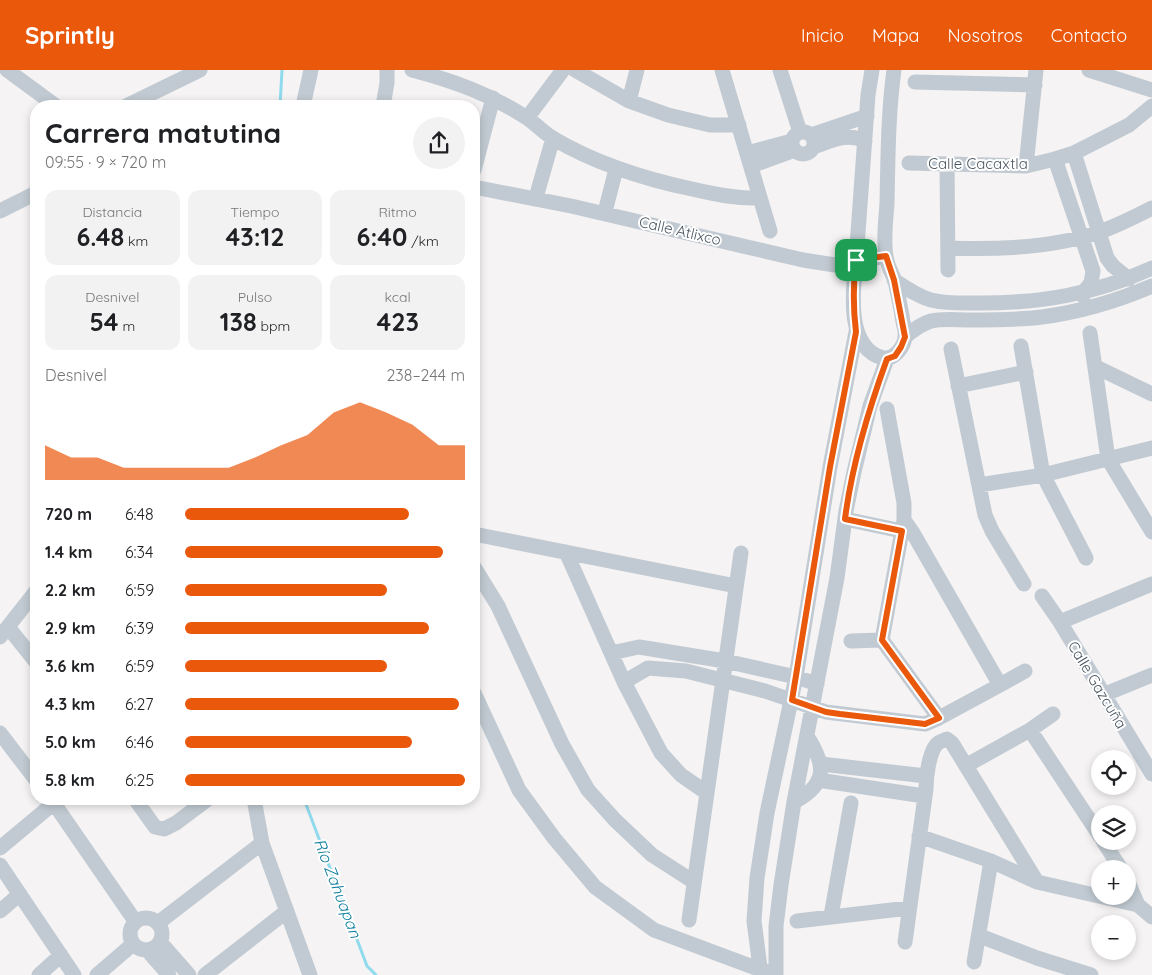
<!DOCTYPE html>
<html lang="es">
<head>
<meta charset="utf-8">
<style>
  :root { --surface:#fff; --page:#f2f2f2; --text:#202124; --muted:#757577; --accent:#ea580c }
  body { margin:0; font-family:Quicksand,sans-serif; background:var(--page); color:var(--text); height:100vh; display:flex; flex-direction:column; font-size:19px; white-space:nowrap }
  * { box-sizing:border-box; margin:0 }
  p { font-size:16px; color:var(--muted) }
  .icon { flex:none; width:28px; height:28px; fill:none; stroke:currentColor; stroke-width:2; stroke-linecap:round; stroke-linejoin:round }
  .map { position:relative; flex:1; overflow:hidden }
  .panel { position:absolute; left:30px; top:30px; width:450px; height:705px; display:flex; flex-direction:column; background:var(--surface); border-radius:20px; box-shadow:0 2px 8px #0003 }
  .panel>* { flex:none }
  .buttons { position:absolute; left:1091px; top:680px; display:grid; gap:10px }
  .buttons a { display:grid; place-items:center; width:45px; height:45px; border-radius:50%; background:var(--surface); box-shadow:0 2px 8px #0003; font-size:25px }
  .pin { position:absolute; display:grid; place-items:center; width:42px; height:42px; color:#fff; margin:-21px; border-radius:10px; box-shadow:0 2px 8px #0006 }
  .round { display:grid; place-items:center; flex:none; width:52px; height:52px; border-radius:26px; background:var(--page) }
  .overview { display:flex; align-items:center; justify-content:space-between; height:85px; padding:0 15px }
  h1 { font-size:28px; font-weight:800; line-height:38px }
  .stats { display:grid; grid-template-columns:repeat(3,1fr); gap:8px; height:85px; padding:5px 15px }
  .stats div { display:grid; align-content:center; border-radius:12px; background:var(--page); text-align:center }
  .stats b { font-size:25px; font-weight:800 }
  .stats small { font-size:14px; font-weight:400 }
  .stats p { font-size:14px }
  .chart { height:140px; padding:10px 15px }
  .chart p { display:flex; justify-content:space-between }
  .chart svg { width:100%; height:90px; margin-top:5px; fill:var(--accent); opacity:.7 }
  ul { padding:0 15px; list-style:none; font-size:16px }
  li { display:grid; grid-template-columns:80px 60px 1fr; align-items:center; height:38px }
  li i { height:12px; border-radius:6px; background:var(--accent) }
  header { display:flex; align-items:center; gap:30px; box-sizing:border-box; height:70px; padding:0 25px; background:var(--accent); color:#fff }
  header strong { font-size:24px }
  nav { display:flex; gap:28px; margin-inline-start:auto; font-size:18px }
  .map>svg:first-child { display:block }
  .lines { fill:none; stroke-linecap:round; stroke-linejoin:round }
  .stream { stroke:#90daee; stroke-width:3 }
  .minor { stroke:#c1cad2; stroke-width:15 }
  .route-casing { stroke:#fff; stroke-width:10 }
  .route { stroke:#ea580c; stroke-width:6 }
  .labels { text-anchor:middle; stroke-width:4; stroke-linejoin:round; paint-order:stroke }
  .street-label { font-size:15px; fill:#4a5661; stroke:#fff }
  .water-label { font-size:16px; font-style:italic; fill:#0c7c9b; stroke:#fff }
</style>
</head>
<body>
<header>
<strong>Sprintly</strong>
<nav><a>Inicio</a><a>Mapa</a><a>Nosotros</a><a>Contacto</a></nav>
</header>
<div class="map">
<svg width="1152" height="905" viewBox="0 0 1152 905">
  <rect width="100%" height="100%" fill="#f5f3f3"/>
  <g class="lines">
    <!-- stream -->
    <path class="stream" d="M280,36L282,0
      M304,729L367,896L376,905"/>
    <!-- minor -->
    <path class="minor" d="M7,0L56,36
      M412,0C454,11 490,24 527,48C536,54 544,63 554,69C597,94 644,109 692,119C714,124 737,129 760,128
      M575,0L629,31L668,45L710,55H739
      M722,0L770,161
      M780,0L800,62
      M872,0L868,25L856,190C853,219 845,278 883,288C894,290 904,277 905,267C906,263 904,256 903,252C901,238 898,225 895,211C892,203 887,195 886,186C883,169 886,150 887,133C888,88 888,44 894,0
      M1089,0L1152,20
      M915,12L1035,15
      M629,31L637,0
      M126,36L200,0
      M303,36L311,0
      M383,36L387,13V0
      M527,48L563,0
      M792 73a11 11 0 1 1 22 0a11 11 0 1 1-22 0Z
      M811,65L867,46
      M814,77C831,71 848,62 865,71
      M747,83L792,71
      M1074,83L1107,188L1113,196L1129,209
      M1055,89L1093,201L1091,213L1083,223V226
      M909,93L1026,96L1055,89L1074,83L1129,55L1152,36
      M947,94L948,200
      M751,96L795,80
      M1026,96L1036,0
      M474,100L493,28
      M474,117L571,136L803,190L835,195L886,186
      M537,124L553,68
      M606,138L616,99
      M0,141L36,123
      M948,178C998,180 1052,178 1100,162C1118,155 1135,147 1152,138
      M894,210C906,218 917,226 931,230C947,234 964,233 981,233C1042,233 1095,224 1152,198
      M1090,263L1108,389L1152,462
      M905,267C913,260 921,254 931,251C944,248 957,250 969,250C993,250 1018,250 1042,247C1080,242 1117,231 1152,216
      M1021,276L1043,405L1086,488
      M951,279L985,445L992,461L1024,514
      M1096,297L1152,324
      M958,316L1026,302
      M887,339L904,433V450L882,570L939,648
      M979,415L1043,405L1152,378
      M845,449L902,461
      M904,450L913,463L1000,615L1025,601
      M474,464L736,516
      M566,482L624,612L661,683L681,705L707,723
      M474,497L498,536L562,674L588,720L615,750L652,785L694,812
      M1042,526L1060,552L1152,704
      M1060,552L1152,514
      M8,557L36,592
      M0,567L36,521
      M851,571L882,570
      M611,583L639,577L725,591L796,607L817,614
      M624,612L648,598L686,601L765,621L826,642L925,654L939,648L1000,615
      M474,623L519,720L554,768L595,817L654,860L761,900L769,902
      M1103,625L1152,605
      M1030,660L1100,766
      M0,663L36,710
      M821,694L926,706
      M967,695L1030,660L1053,644
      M818,710L924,726
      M51,729L135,851
      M135,729L155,757L164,759L176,753L208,729
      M254,729L262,773L310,905
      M794,732C828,714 826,695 807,666
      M919,766L991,791L1037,812L1138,835
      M1103,771L1121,799
      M0,778L54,733
      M0,795L74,905
      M1128,812L1138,835L1152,847
      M0,841L20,824
      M831,846L851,733
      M130 864a16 16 0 1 1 32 0a16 16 0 1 1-32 0Z
      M689,850L741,483
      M797,851L909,838
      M158,853L262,773
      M980,866L1037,888L1091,905
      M160,872L189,905
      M905,872L926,719C926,707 929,684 936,675C939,671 943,671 947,669L952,673L1037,812
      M147,880L169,905
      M974,892L991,791
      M39,905L61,885
      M97,905L133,874
      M205,905L287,841
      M761,905L754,851L757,808L767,743L796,607L830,397L856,262
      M776,905V856L781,815L794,732L837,508L846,441L854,402L870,336L887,289"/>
  </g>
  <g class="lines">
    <defs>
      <path id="route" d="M886,186L894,210L905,267L901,277L895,286L887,289C868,341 852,394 845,449L902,461L882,570L939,648L925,654L840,644L826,642L792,630L830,397L856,262C853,237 853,214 856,190Z"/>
    </defs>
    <!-- route casing -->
    <use href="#route" class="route-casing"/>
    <!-- route -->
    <use href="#route" class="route"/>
  </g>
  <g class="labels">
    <!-- street labels -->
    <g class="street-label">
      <text x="978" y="99">Calle Cacaxtla</text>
      <text transform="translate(680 161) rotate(13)" y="5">Calle Atlixco</text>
      <text transform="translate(1097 615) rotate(59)" y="5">Calle Gazcuña</text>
    </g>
    <!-- water labels -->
    <g class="water-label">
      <text transform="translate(338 818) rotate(69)" y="6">Río Zahuapan</text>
    </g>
  </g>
</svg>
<div class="buttons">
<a><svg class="icon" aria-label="locate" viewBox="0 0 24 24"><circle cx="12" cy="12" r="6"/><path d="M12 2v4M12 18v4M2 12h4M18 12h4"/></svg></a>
<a><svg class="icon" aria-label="layers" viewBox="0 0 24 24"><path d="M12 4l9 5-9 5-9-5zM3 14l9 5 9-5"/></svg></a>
<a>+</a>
<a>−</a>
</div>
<div class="pin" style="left:856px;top:190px;background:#1e9e55"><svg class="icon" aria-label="arrive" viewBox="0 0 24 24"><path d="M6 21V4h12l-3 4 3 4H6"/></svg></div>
<section class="panel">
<div class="overview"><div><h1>Carrera matutina</h1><p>09:55 · 9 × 720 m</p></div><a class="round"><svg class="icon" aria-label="share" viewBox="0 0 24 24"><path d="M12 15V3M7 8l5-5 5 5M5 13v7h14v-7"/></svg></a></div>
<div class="stats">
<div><p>Distancia</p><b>6.48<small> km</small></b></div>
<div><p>Tiempo</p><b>43:12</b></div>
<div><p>Ritmo</p><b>6:40<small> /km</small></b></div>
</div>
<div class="stats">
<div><p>Desnivel</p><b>54<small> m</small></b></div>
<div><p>Pulso</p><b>138<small> bpm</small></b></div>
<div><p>kcal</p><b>423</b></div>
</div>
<div class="chart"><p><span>Desnivel</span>238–244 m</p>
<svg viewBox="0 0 160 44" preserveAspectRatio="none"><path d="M0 44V27L10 33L20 33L30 38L40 38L50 38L60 38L70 38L80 33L90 27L100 22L110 11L120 6L130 11L140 17L150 27L160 27V44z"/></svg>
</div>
<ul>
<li><b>720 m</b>6:48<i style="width:80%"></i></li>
<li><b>1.4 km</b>6:34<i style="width:92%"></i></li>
<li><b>2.2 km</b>6:59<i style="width:72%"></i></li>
<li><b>2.9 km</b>6:39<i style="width:87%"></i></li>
<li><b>3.6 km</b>6:59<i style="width:72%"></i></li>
<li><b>4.3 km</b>6:27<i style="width:98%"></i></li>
<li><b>5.0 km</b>6:46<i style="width:81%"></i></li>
<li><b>5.8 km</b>6:25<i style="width:100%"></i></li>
</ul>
</section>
</div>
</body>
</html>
